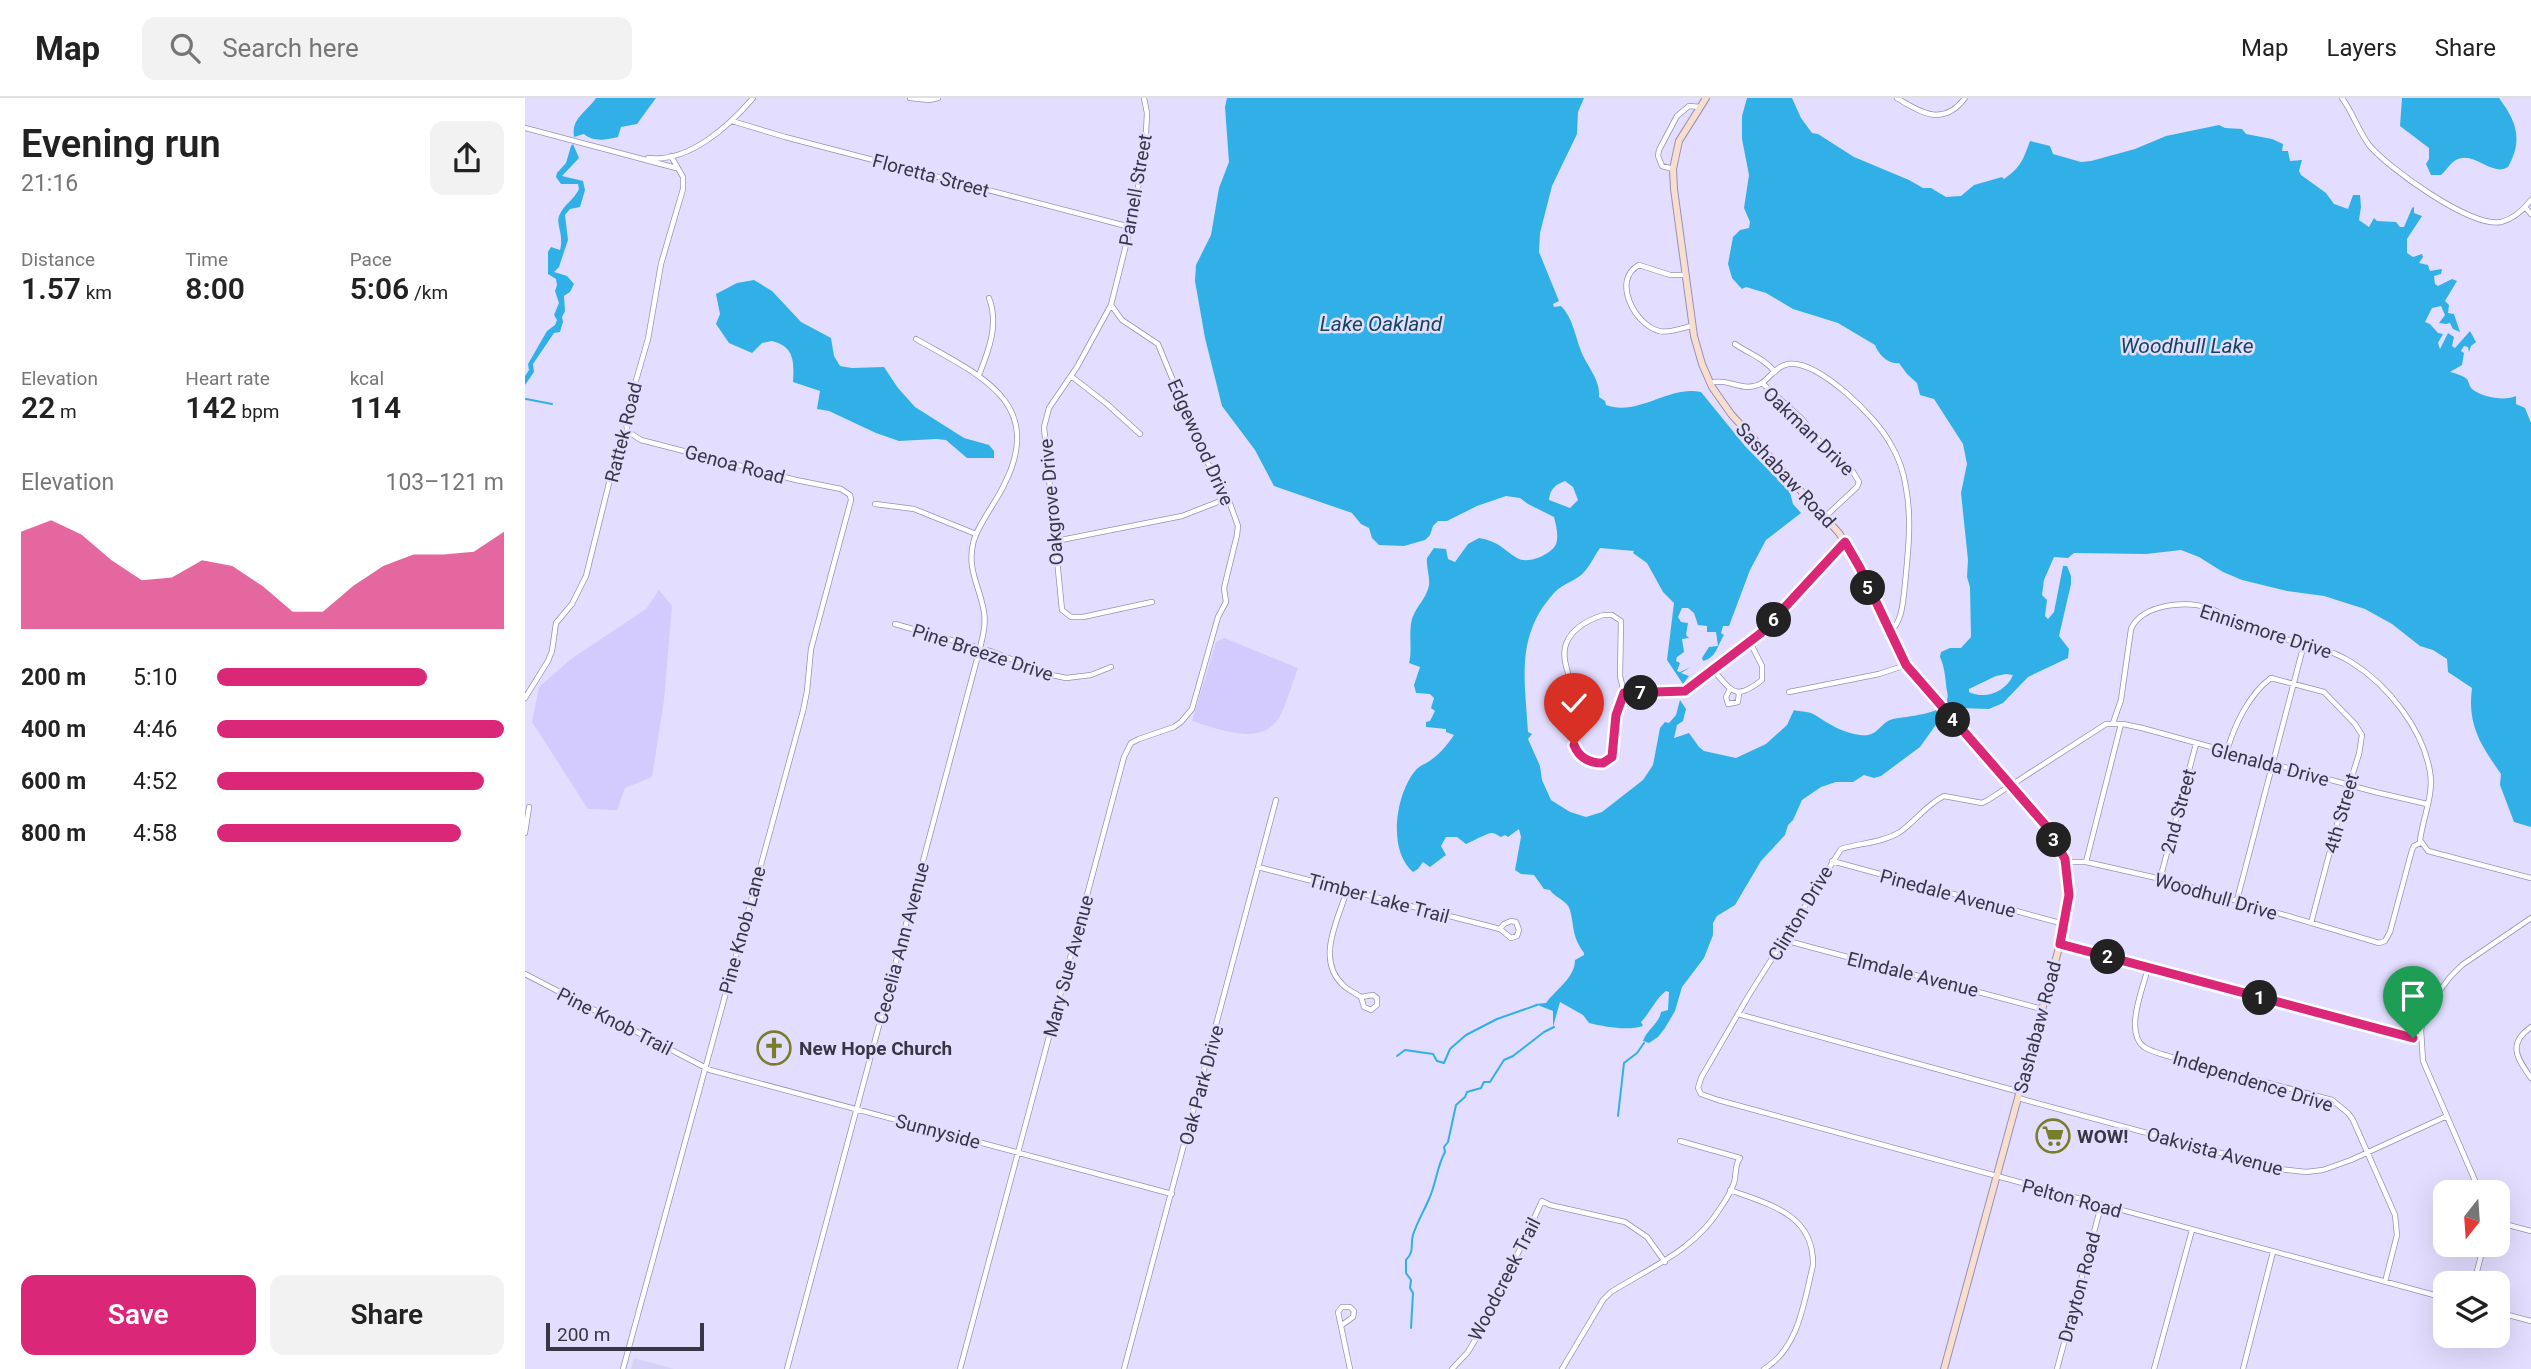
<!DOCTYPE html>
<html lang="en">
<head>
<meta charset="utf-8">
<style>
  :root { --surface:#fff; --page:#f2f2f2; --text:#222; --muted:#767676; --line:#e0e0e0; --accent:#db2777 }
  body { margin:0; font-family:Roboto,sans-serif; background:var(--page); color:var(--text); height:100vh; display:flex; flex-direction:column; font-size:26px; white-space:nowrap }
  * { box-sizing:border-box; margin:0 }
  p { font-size:23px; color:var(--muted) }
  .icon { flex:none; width:38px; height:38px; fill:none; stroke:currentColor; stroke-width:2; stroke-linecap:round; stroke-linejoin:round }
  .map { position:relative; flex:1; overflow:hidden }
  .panel { display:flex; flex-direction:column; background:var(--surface); width:525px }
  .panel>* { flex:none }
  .needle { width:46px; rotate:197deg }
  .buttons { position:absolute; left:1908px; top:1082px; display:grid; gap:14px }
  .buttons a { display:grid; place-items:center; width:77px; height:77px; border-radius:14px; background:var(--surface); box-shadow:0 7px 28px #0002; font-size:35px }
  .scale { position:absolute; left:21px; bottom:18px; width:158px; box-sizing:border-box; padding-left:7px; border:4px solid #383545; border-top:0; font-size:19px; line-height:24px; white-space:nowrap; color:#383545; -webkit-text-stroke:5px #e3deff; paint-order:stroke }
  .pin { position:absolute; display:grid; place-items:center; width:60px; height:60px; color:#fff; margin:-72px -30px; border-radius:50% 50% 50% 0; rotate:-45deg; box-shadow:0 0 7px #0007 }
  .pin .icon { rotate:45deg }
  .km { position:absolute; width:35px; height:35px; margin:-18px; border-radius:50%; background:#222; color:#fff; font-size:19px; line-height:35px; text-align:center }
  .round { display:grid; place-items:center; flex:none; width:74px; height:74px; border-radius:14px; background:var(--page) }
  .overview { display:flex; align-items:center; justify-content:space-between; height:119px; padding:0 21px }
  h1 { font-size:38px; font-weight:600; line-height:52px }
  .metrics { display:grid; grid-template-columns:repeat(3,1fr); gap:10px; height:119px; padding:7px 21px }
  .metrics div { display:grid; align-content:center }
  .metrics b { font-size:30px; font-weight:600 }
  .metrics small { font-size:19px; font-weight:400 }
  .metrics p { font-size:19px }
  .chart { height:196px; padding:14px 21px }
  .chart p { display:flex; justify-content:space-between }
  .chart svg { width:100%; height:126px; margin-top:7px; fill:var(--accent); opacity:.7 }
  .cta { display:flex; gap:14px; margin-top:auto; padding:14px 21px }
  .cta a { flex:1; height:80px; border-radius:14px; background:var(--accent); color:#fff; font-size:28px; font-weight:600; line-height:80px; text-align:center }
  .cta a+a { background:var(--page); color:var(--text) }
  ul { padding:0 21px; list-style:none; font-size:23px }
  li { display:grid; grid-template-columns:112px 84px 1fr; align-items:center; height:52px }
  li i { height:18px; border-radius:9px; background:var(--accent) }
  header { display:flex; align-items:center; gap:42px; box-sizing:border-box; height:98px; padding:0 35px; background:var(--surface); border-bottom:2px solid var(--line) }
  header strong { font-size:33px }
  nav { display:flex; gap:38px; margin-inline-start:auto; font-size:24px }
  .search { width:490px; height:63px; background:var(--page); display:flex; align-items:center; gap:18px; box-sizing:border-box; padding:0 24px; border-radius:14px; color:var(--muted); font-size:26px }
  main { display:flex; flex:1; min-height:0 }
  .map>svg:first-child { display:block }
  .built { fill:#d6d1f6 }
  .green { fill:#d3cbfd }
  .water { fill:#30b0e7; fill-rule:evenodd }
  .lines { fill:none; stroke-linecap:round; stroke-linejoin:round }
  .stream { stroke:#30b0e7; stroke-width:2 }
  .street-casing { stroke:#9790b6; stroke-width:6 }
  .secondary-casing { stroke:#9790b6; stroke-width:8 }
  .street { stroke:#fff; stroke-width:4.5 }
  .secondary { stroke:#f8decd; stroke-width:6 }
  .route-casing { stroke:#fff; stroke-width:14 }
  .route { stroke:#db2777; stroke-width:9 }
  .labels { text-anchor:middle; stroke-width:5; stroke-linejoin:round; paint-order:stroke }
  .street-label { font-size:19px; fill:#383545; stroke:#e3deff }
  .poi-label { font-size:19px; font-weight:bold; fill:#383545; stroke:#e3deff; text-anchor:start }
  .water-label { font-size:21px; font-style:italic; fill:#13455c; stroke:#e3deff }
</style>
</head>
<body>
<header>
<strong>Map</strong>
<div class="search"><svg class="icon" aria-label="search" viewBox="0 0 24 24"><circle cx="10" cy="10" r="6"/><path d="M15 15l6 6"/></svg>Search here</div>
<nav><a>Map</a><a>Layers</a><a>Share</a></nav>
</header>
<main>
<section class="panel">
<div class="overview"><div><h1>Evening run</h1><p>21:16</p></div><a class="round"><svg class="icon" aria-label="share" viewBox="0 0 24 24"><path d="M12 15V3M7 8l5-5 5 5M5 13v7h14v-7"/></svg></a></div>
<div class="metrics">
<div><p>Distance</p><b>1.57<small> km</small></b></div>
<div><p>Time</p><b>8:00</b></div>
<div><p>Pace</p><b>5:06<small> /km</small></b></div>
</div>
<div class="metrics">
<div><p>Elevation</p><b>22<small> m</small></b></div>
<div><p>Heart rate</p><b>142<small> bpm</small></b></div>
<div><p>kcal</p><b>114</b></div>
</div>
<div class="chart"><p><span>Elevation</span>103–121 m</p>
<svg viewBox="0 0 160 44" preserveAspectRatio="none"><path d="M0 44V10L10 6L20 11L30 20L40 27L50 26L60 20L70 22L80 29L90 38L100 38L110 29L120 22L130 18L140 18L150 17L160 10V44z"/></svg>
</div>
<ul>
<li><b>200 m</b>5:10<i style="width:73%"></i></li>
<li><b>400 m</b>4:46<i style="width:100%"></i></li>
<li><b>600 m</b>4:52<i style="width:93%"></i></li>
<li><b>800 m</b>4:58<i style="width:85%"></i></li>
</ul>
<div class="cta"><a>Save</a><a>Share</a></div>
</section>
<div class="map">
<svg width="2006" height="1271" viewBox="0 0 2006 1271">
  <rect width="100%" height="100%" fill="#e3deff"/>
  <!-- built -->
  <path class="built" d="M109,1260L149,1271H106Z"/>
  <!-- green -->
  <path class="green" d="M134,492L147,508L139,602L127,679L100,690L92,712L63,711L7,624L14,589L46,561L121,511Z
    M699,540L773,570C767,585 763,602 756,616C739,651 694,631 667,623L691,544Z"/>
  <!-- water -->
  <path class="water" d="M71,0H131L112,26L96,29L93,39C81,42 68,44 59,36L49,39C46,20 62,14 71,0Z
    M702,0H1059L1053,14L1052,36L1027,88L1015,135L1014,154L1034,203L1028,206L1029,209L1036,208C1048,220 1050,238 1056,253C1061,267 1076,282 1074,299L1080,303L1081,307C1113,319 1144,287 1176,294L1220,348L1265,394L1268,406L1276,415L1241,442L1225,472L1204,528H1198L1196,535L1199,537C1192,548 1192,559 1178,563L1177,560L1184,549L1193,548L1191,534H1182V528L1173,527L1169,515L1163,510H1157L1153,519L1156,524L1163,525L1161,537L1164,540L1157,541L1159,554L1152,559L1151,563L1155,565L1152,573L1155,574L1166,569L1156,575L1164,578L1158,586L1142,562L1149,505L1138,494L1122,465L1108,455L1109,453L1075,450C1070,457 1066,466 1060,473C1052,483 1038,485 1029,495C990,538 1000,582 1003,634L1007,636L1003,641L1015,668L1017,682L1026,702L1045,714L1061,719L1077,714L1118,682L1128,667L1135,630L1140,624L1144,625L1151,617L1155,602L1161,611L1158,623L1152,627L1149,640L1164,635L1174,649L1179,653L1211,660L1241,646L1262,627L1269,612C1276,614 1284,613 1290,617C1304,626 1318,635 1335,637C1353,640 1355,624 1368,621C1381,618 1418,617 1422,602C1424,597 1421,591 1421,586C1420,576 1419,568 1415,559L1416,554L1425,550H1436L1446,539L1445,489L1442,479L1443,462L1436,395L1442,366L1438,346L1409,301L1395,297L1392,285L1382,276L1374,265C1364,267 1353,256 1350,247L1313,225L1268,211L1241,195L1221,189L1217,191L1207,180L1203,166L1208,139L1215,132L1224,130L1225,124L1219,110L1224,77L1217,41V18L1222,0H1267L1276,20L1287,35L1293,36L1329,59L1384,82L1398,90H1406L1421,99L1436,98L1449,87L1477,79L1479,81C1496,69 1498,62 1505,43L1525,48L1528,56L1556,64L1566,63L1610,51L1641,38L1694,27L1700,30L1717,31L1721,36L1747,41L1758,46L1757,53H1763L1765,63L1777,62L1774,73L1776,77L1801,95L1809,106L1823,111L1828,97H1835L1836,109L1834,122L1844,129L1849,120L1852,123L1871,124L1875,129H1879L1887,110L1889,109V115L1897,118L1882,141V155L1888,159L1897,156L1898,159L1894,165L1903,167L1905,173L1917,171L1916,176L1909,178L1910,186L1913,188L1927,181L1932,183L1920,203L1924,207L1923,215L1929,216L1935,234L1928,231L1925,225L1921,226L1914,225L1920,217L1916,208L1907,210L1900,224L1905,226L1913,235L1918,236L1913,245L1915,251L1923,235L1929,239L1927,248L1930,250L1945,233L1951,244L1946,248L1944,254L1943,249L1939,248L1936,253L1939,255L1937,267L1925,274C1929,275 1939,278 1942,281C1944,284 1944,288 1947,291C1958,300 1981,303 1991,298V306L2000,310L2006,325V729L1989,724L1975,687L1976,676C1956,647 1942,627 1947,590L1923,574L1922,561L1908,552L1895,548L1867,526L1840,511L1799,498L1762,493L1717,482L1698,474L1674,459L1656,452L1621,456L1549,455L1543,460L1529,459L1519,482L1517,497L1522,502L1520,518L1523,521L1529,514L1538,468H1542L1546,478V486L1534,538L1544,551L1543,560L1503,579L1478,605L1464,611L1434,610L1427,613L1410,628L1395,649L1356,678L1349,680L1339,677L1328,684H1311L1296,689L1277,702L1268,722L1263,727L1260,737L1236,763L1210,807L1192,818L1188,825V837L1179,860L1157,889L1150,913L1140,930L1133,939L1124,945L1118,943C1122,931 1134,926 1136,914L1143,912L1144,894L1141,893C1131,900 1125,915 1116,924L1118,928C1103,933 1081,929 1064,925L1058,917L1035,904L1028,929V913L1010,906L1021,905C1031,891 1050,880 1050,862L1059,857V855C1046,836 1050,831 1045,812C1042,802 1030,800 1025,792L1019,791L1009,777L996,776L990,772L996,739L994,731L983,739L980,737L976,739C973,738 971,735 967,735C964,734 946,744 941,746L932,739H921L916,748L921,757L905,769L898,764L893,771L888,774C862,752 871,696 890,673C894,668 898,667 903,664C913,658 923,646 929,637L921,634V631L901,629V624L905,623L910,613L906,610L909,600L905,596L891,595L889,587L895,569L884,565C888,552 882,529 889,516C893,507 902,499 904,487C905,478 901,469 902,460L909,450L921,451L923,461L930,464L943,446L954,440C975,444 976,450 992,460C1003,467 1027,456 1031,446C1034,438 1031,427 1029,419L1003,406L995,400L981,398L952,408L922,423H913L908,428L905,437L900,442L879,448L854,447L847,440L844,430L836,426L827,415L749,388L730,352L697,308L680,240L670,183L671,167L686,137L694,90L704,64L700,9ZM1040,383L1048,389L1053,402L1045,410L1024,402C1025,391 1030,387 1040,383ZM1481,576L1488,577C1481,594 1460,602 1444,594V591L1471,578Z
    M1877,0H1974C1992,24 1998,42 1983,69C1966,80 1947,49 1928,64C1923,68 1921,73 1916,77H1906L1901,66L1904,61V50L1875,28Z
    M48,46L54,60L37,78L58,83L60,92L55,109L45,111L40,117L43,142L34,169L29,174L42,178L49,186L45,194L39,198L40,213L37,219L38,224L35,234L29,235L8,266L9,274L0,287V278L4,272L3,266L22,233L30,227L32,222L29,217L34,205L30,193L32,187L31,181L23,176V154L26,149L35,152C39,137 31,126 34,118C39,106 49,102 54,91L53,86H36L31,79L32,75L41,65L46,48Z
    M229,182L247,193L276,224L306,240L309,258L315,268L327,270L359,269L373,290L390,309L439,340L464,347L469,353V360H442L421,342L411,341L374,343L351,335L304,313L292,311L295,293L268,284C269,264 270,249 247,243L237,245L227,255L204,245L191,226L195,216L191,196L212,185Z"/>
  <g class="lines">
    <!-- stream -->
    <path class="stream" d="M1,301L27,306
      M872,958L880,952L908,956L912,963L919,965L925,951L941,937L972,921L1012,907
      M1093,1018L1099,965L1112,955L1119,945
      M886,1230L888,1195L885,1190L886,1182L881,1175V1162C890,1153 885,1147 888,1137C892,1124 899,1113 904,1101C911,1086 912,1068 920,1054L919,1049L923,1044L931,1007L940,999L942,994L956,990L959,984H965L979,962L988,958L1019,934L1029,929"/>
    <defs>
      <path id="street" d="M385,0L404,2L413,0
        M619,0L622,15L620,54L604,135L586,207L552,269L524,310L519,329L537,512L546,519H558L627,504
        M1372,0C1397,16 1419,28 1440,0
        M1817,0C1828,15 1833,32 1844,47C1863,70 1946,130 1976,124C1989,121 1999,111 2006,102
        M207,23L260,39L605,129
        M0,30L151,70
        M123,60C164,65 204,28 228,0
        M1148,71L1137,68L1133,58L1134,52L1152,18L1164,8L1175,9
        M2000,109L2006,116
        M1161,177H1145L1114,167C1086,182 1110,227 1134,233C1144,236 1158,229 1168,228
        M1210,246C1224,256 1239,260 1250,274
        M454,277C464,252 474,226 464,200
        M546,278L582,306L615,336
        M1185,285C1204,279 1218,296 1237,285L1277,321L1302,353L1328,374L1334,384L1332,389L1301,418
        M1237,285C1245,279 1252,268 1263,266C1293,261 1352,320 1365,345C1373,358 1379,375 1381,390C1387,421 1383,455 1380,486C1378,502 1378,524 1364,535
        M350,406L389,411L451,436
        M531,443L657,418L703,400
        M1078,517H1087L1096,523L1095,578L1099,595L1091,617L1087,659C1079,664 1072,668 1063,663C1038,650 1049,611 1046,588C1044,574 1036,560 1041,546C1047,530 1063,522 1078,517Z
        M370,526L468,554L527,577L541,580L566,577L586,569
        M1188,572C1208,594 1210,603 1237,582V568L1225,544
        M1205,591L1201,599L1203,606L1213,604L1214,595
        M1264,594L1354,576L1381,567
        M1099,595L1160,593L1236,535L1320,444
        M0,600L23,563L27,553L31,525L47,506L61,478L87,373L96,343L102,333L101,317L123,241L136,166L158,91V79L146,58
        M1588,625L1596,602L1606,531C1617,506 1663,501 1687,511C1701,518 1714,528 1730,533C1761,543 1797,546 1826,564C1863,587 1898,631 1905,674C1909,696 1898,720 1895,742L1903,753L2006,780
        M1702,653C1709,628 1724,596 1746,580L1799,594L1830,626L1837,637L1834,656L1814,719L1786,825
        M1902,706L1850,694L1617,630L1598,626H1581L1463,702L1457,705L1419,698C1402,706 1391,723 1375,734C1357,745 1335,745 1316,751L1224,897L1176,980L1173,990L1176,996L1193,1002L1920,1200
        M0,735L4,709
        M1307,763L1539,826
        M1540,764H1561L1645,783L1854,845L1860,843L1865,834L1887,752L1889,748L1895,745
        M1561,764L1596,626
        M733,769L975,831L986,840L992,838L994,832L991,824L986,823L979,826L975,831
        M1635,781L1671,646
        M822,792C814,820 790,861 818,887C823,892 830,895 836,899L839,909L846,912L852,907V900L848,897L836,899
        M1712,802L1779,546
        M1259,842L1517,911
        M1535,846L1881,939L1895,940
        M1623,870C1618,890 1599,934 1619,949C1627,954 1637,956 1646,959L1807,1002L1823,1015L1828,1022L1870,1117L1872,1137L1860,1184
        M0,876L185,972L647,1096
        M1213,916L1495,994
        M2006,929C1982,946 1992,960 2006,980
        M1493,1000L1755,1071L1781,1074L1798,1072L1826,1062L1922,1018
        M1205,1092C1245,1107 1289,1116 1288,1167C1279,1204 1274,1250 1239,1271
        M1955,1094L1898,963L1896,932L1900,918L1913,895L1925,879L1937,867L2006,820
        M1972,1124L2006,1133
        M1949,1185L1959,1146
        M1972,1214L2006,1223
        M817,1227L828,1219L829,1213L825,1209H817L813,1214L825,1271
        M98,1271L278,613L282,593L286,551L326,402L325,397L316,391L271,382L116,342L102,333
        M262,1271L455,550C458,538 461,526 459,514C455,489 442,472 448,446C451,429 472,403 480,385C521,302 451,276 391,241
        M435,1271L599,659L606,645L614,641L649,629L656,624L667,611L693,519L701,504L699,490L712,437L713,428L703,400L680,360L633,246L597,222L586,207
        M599,1271L751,702
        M927,1271L943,1254L964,1218L1017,1103L1025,1107L1100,1124L1122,1139L1140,1164
        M1037,1271L1078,1202L1086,1194C1126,1169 1170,1152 1196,1109C1201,1102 1206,1093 1209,1085C1212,1075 1209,1068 1215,1060L1155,1043
        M1532,1271L1576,1108
        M1629,1271L1667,1132
        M1718,1271L1748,1154"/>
      <path id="secondary" d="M1181,0L1154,43L1148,71L1149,91L1169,238L1177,266L1187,289L1206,316L1314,435L1335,470L1381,567L1522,729L1540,761L1544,797L1538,835L1419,1271"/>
    </defs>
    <!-- street casing -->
    <use href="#street" class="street-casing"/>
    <!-- secondary casing -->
    <use href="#secondary" class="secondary-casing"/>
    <!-- street -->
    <use href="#street" class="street"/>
    <!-- secondary -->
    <use href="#secondary" class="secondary"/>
  </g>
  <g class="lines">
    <defs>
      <path id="route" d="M1049,647C1054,660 1065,665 1078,665L1087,659L1091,617L1099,595L1160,593L1236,535L1320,444L1335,470L1381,567L1522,729L1540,761L1544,797L1535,846L1888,940"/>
    </defs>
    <!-- route casing -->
    <use href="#route" class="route-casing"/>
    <!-- route -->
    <use href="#route" class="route"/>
  </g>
  <!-- icons -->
  <defs>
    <symbol id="church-ring" viewBox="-11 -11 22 22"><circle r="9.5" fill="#e3deff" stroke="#787d27" stroke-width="1.5"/><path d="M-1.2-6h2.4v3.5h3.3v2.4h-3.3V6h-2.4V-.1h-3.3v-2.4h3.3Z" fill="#787d27"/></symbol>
    <symbol id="supermarket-ring" viewBox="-11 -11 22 22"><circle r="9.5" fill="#e3deff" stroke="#787d27" stroke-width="1.5"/><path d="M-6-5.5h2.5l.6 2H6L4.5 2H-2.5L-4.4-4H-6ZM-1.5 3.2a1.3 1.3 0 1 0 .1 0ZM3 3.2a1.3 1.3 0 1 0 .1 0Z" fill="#787d27"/></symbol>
  </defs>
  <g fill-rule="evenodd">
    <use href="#church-ring" x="230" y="931" width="38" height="38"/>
    <use href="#supermarket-ring" x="1509" y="1019" width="38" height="38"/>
  </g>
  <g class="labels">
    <!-- street labels -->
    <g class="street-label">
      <text transform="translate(406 77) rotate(15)" y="7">Floretta Street</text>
      <text transform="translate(610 92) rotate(-80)" y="7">Parnell Street</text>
      <text transform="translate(1284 333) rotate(44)" y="7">Oakman Drive</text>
      <text transform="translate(98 334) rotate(-76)" y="7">Rattek Road</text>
      <text transform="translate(676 344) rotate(66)" y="7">Edgewood Drive</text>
      <text transform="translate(210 366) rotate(15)" y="7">Genoa Road</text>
      <text transform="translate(1261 377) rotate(47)" y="7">Sashabaw Road</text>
      <text transform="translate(526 404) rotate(-95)" y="7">Oakgrove Drive</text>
      <text transform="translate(1741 533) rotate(18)" y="7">Ennismore Drive</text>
      <text transform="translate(458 554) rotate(18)" y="7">Pine Breeze Drive</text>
      <text transform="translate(1745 666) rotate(15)" y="7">Glenalda Drive</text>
      <text transform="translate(1653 713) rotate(-75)" y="7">2nd Street</text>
      <text transform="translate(1816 715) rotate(-74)" y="7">4th Street</text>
      <text transform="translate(1423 795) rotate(15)" y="7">Pinedale Avenue</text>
      <text transform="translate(1691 798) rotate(16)" y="7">Woodhull Drive</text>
      <text transform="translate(854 800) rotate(15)" y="7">Timber Lake Trail</text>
      <text transform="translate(1275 815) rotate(-59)" y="7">Clinton Drive</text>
      <text transform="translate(217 832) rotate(-75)" y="7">Pine Knob Lane</text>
      <text transform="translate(376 845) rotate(-75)" y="7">Cecelia Ann Avenue</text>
      <text transform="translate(543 868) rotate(-75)" y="7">Mary Sue Avenue</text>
      <text transform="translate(1388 876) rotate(14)" y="7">Elmdale Avenue</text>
      <text transform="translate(90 923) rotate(27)" y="7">Pine Knob Trail</text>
      <text transform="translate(1512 929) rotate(-75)" y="7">Sashabaw Road</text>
      <text transform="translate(1728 983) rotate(17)" y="7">Independence Drive</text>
      <text transform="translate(676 987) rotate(-75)" y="7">Oak Park Drive</text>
      <text transform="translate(413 1033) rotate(15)" y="7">Sunnyside</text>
      <text transform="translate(1690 1053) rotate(15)" y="7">Oakvista Avenue</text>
      <text transform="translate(1547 1100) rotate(15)" y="7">Pelton Road</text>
      <text transform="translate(979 1181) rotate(-63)" y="7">Woodcreek Trail</text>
      <text transform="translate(1554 1189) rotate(-75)" y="7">Drayton Road</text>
    </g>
    <!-- poi labels -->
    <g class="poi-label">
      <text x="274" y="957">New Hope Church</text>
      <text x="1552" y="1045">WOW!</text>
    </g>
    <!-- water labels -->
    <g class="water-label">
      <text x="856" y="233">Lake Oakland</text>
      <text x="1662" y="255">Woodhull Lake</text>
    </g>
  </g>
</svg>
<div class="buttons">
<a><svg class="needle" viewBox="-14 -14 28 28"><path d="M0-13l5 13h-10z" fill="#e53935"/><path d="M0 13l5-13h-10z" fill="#767676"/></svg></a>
<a><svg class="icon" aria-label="layers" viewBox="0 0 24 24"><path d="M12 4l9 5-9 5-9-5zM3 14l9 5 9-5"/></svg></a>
</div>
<div class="scale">200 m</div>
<div class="pin" style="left:1888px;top:940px;background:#1e9e55"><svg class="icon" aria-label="arrive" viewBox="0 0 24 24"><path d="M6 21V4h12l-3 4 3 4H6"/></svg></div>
<div class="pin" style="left:1049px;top:647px;background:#d93025"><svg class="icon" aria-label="check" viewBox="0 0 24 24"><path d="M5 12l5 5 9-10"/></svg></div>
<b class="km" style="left:1735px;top:900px">1</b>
<b class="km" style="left:1583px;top:859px">2</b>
<b class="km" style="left:1529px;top:742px">3</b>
<b class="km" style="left:1428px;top:622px">4</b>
<b class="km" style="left:1343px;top:490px">5</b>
<b class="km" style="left:1249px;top:522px">6</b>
<b class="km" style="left:1116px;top:595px">7</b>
</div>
</main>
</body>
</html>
